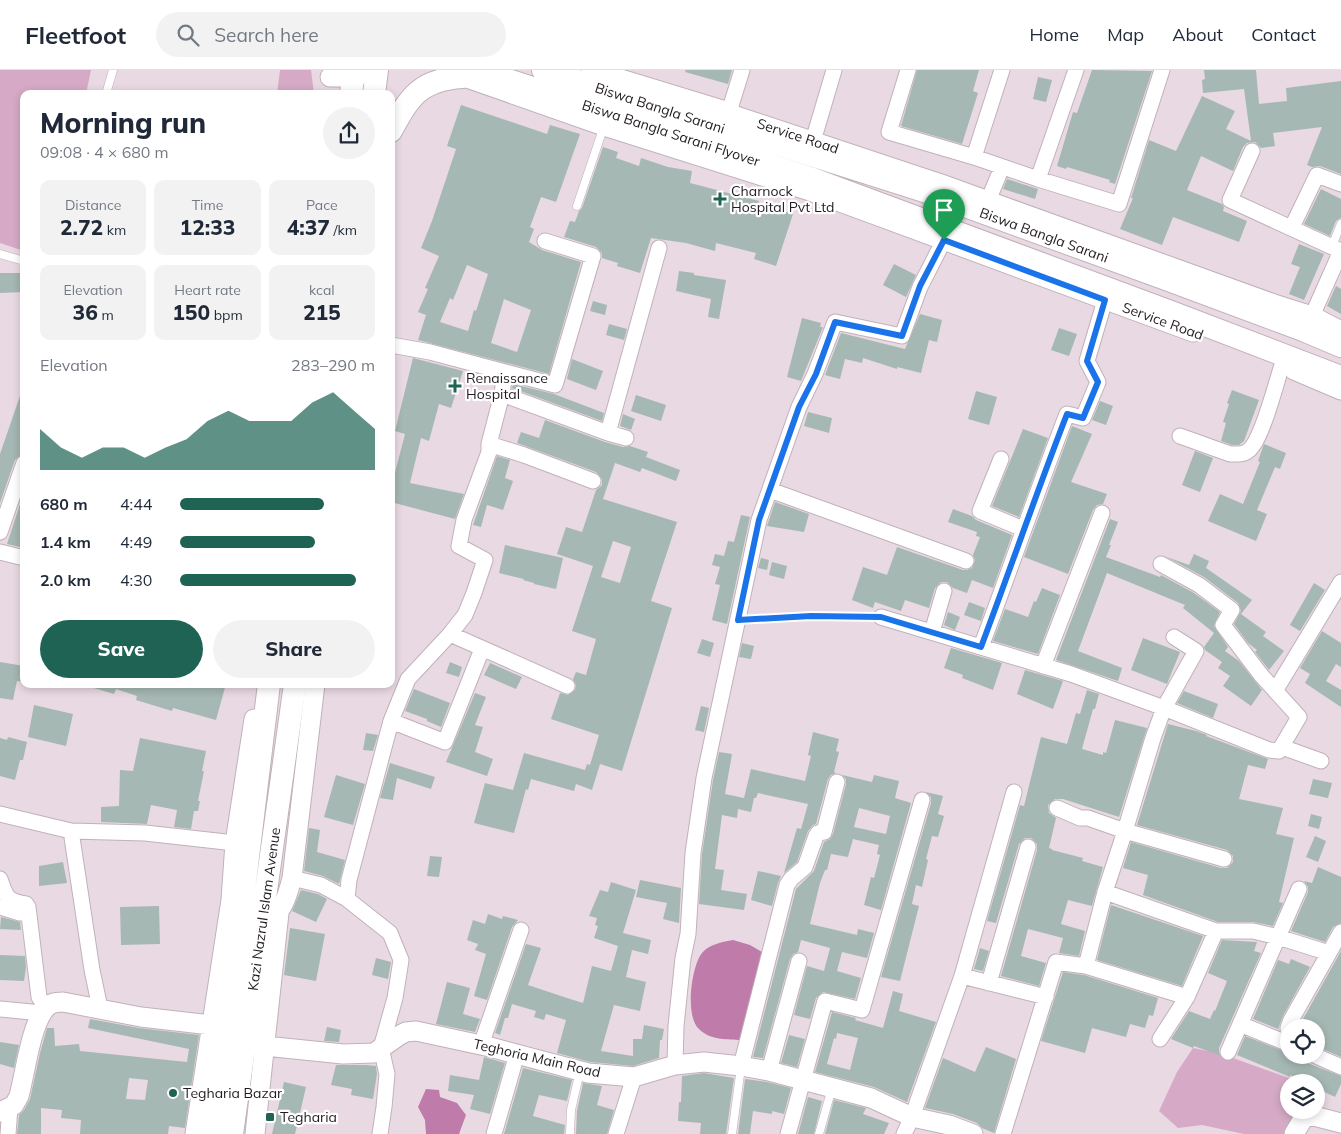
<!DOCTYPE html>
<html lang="en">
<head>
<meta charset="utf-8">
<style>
  :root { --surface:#fff; --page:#f2f2f3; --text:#1f2937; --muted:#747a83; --line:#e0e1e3; --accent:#1e6354 }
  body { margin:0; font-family:Mulish,sans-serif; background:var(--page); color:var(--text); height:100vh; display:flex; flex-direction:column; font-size:19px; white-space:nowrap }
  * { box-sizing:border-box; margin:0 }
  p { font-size:16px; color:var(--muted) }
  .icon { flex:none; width:28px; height:28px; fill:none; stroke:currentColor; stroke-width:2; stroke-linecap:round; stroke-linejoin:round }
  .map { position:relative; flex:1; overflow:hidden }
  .drawer { position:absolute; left:20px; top:20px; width:375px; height:598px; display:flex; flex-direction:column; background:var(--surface); border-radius:10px; box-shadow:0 2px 8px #0003 }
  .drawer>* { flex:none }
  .buttons { position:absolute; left:1280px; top:949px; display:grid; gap:10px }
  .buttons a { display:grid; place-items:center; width:45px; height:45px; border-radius:50%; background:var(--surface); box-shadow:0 2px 8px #0003; font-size:25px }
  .pin { position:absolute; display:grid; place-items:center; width:42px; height:42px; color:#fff; margin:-51px -21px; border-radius:50% 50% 50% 0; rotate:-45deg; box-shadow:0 0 5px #0007 }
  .pin .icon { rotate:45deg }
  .round { display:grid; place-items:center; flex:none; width:52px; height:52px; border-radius:26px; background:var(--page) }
  .head { display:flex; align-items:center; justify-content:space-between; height:85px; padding:0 20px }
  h1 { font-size:28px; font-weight:800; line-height:38px }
  .stats { display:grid; grid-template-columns:repeat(3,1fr); gap:8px; height:85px; padding:5px 20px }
  .stats div { display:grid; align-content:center; border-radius:10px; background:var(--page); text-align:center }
  .stats b { font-size:21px; font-weight:800 }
  .stats small { font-size:14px; font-weight:400 }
  .stats p { font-size:14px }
  .chart { height:140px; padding:10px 20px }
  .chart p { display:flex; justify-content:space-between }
  .chart svg { width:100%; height:90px; margin-top:5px; fill:var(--accent); opacity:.7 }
  .primary-button { display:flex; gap:10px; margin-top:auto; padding:10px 20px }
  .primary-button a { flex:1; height:58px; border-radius:30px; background:var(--accent); color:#fff; font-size:20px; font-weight:800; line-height:58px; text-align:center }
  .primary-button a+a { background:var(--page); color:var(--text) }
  ul { padding:0 20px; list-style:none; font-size:16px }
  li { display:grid; grid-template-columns:80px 60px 1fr; align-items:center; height:38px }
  li i { height:12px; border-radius:6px; background:var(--accent) }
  header { display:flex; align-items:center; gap:30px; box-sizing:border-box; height:70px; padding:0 25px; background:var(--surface); border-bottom:1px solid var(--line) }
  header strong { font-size:24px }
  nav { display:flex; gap:28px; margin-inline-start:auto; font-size:18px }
  .search { width:350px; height:45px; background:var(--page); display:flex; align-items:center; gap:12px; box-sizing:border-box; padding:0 18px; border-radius:28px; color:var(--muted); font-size:19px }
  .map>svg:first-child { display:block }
  .green { fill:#d6aac6 }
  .water { fill:#bf7ba9 }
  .building { fill:#a6b8b3; fill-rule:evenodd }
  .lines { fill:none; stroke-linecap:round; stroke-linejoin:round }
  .service-casing { stroke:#c0b1ba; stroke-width:9 }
  .minor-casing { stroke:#c0b1ba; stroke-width:17 }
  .tertiary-casing { stroke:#c0b1ba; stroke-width:21 }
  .primary-casing { stroke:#c0b1ba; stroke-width:24 }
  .path { stroke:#988c93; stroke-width:2.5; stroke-dasharray:4 2.5; stroke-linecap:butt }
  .service { stroke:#fff; stroke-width:8 }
  .minor { stroke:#fff; stroke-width:15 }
  .tertiary { stroke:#fff; stroke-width:19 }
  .primary { stroke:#fff; stroke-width:22 }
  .route-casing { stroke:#fff; stroke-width:10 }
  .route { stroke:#1a73e8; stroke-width:6 }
  .poi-dot { fill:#1e6354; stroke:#fff; stroke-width:2 }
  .labels { text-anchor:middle; stroke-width:4.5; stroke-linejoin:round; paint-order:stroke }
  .street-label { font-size:14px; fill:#221c20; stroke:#fff }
  .poi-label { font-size:14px; fill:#221c20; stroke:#fff; text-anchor:start }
</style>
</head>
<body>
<header>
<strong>Fleetfoot</strong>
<div class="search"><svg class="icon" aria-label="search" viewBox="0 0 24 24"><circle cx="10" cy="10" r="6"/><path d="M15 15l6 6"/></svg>Search here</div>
<nav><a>Home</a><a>Map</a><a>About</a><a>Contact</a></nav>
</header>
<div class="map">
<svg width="1341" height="1064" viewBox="0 0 1341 1064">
  <rect width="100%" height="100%" fill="#e9d9e3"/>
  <!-- green -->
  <path class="green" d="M0,0H91L86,24H24V181L0,173Z
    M280,0H311L314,24H277Z
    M1193,978L1219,983L1292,1009L1294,1012H1289V1040H1297L1284,1064H1244L1202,1055L1178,1058L1159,1041L1177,1002Z"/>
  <!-- water -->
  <path class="water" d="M733,870L750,875L762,882L765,898L748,957L739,970C725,969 710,970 699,959C685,947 691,897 702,883C709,874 723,872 733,870Z
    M426,1019L439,1020L440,1027L457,1033L466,1045L459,1064H426L425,1050L418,1037Z"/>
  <!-- building -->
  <path class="building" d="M686,0H732L728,14L685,2Z
    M917,0H979L973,21L978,23L962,74L901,56Z
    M1092,0L1152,1L1115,114L1109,112L1110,110L1067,97L1066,99L1057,96L1073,42L1077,43Z
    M1204,0H1256L1259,34L1287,31L1286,18L1341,11V104L1320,96L1312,97L1307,95L1322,57L1273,63L1275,76L1261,78L1255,72L1247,73L1243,77L1233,101L1201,86L1187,120L1222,134L1224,137L1223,141L1247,151L1239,172L1173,147L1162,175L1120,159L1133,128H1131L1149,70L1176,81L1202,26L1235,41L1226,59L1251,71L1244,19L1203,23L1202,10L1205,9Z
    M1038,7L1052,10L1046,32L1033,29Z
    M461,35L547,64L550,55L580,64L556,132L541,127L530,157L534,159L529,172L542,180L581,192L549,304L418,270L426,245L418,242L428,219L425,218L439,186L421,178L432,151L456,79L447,76ZM467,195L488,204L476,241L474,240L468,261L440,252L450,228L453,230ZM504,229L531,240L517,282L491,273Z
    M603,77L618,82L616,88L639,96L641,88L668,97L692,101L690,113L759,131V133L793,144L776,196L754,189L756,183L716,173L715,181L686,173L651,168L640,203L617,196L618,193L602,188V183L596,177L564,167L570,151L575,152L579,141L582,138Z
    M1007,109L1038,119L1035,129L1003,119Z
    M1321,119L1341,129V148L1336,151L1330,166L1304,154Z
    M1299,174L1324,184L1304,230L1289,224L1300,197L1291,194Z
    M894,194L916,205L906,227L883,215Z
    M679,201L694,203V205L726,210L719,249L708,247L711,229L676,221Z
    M0,203H24V222L0,223Z
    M1336,216L1341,219V244L1327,236Z
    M593,231L607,235L605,245L590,241Z
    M920,244L942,250L937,272L929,270L921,303L897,297V299L863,288L862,293L845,289L840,309L825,305L841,263L905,279Z
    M802,248L821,253L820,257H823L801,311L787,307Z
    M609,254L627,259L624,270L606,265Z
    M1059,258L1077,264L1069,286L1051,280Z
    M413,288L463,301L451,338L439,334L429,371L421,368L410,413L464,424L455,449L391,432V418L405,364L395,361Z
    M572,289L603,301L596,320L567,309Z
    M513,314L554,324L604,343L602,351L512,318Z
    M1232,320L1259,330L1244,371L1239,375H1232L1221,371L1226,353L1223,352L1229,334L1227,333Z
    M976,321L997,327L989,355L968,349Z
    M21,323H24V382L15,390L0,433V384Z
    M636,325L666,335L661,351L631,341Z
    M1100,331L1113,336L1106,355L1092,350Z
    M808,342L832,348L829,363L804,356Z
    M623,344L635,349L631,360L620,356Z
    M545,350L605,372L623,377L630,376L648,382L646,387L680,400L676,411L642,398L640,402L615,393L603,429L677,452L651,531L672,538L622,701L600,694L592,720L576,714L574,721L531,709L528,720L526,719L514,763L474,753L485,713L513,720L524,683L585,700L587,694L590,695L599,665L551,649L560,623L568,625L575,620L576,615L573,609L576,602L586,605L596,569L572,561L593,496L557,484L566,457L582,462L596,420L602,415V409L596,402L517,373L521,362L539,368ZM613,471L631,477L620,513L601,507Z
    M1072,356L1092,364L1071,412L1107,424L1103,434L1097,435L1093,440L1068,504L1024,487Z
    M1023,359L1048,368L1019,447L992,436Z
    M1264,374L1286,383L1280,399L1275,397L1257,440L1267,444L1256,471L1208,451L1220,424L1243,434L1260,392L1258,391Z
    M1195,381L1213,388L1200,422L1182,415Z
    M497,386L510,390L505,408L513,411L503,440L487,435L481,457L473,455Z
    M24,422V478L7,474Z
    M775,432L809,444L804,462L767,456Z
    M953,439L972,446L976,450L1012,465L993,518L972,510L967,523L953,518L947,512H941L935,518L929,538L905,530L901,541L875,532L873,538L852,530L863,497L887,505L897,477L963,500H967L972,498L975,490L973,485L980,467L976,466L977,462L948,452Z
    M741,445L750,447L727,554L712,550L720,515L715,514L720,497L712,495L715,484L724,486L728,471L734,472Z
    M1110,449L1118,452L1109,475H1111L1106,487L1160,507L1161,505L1194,523L1220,542L1214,556L1228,577L1225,581L1239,591L1262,620L1251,636L1223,616L1230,606L1218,598L1222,592L1205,580L1204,577L1214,563L1183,538L1185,535L1107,503L1078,581L1122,598L1118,611L1056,590Z
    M505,475L563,488L556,519L534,514V513L523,510L524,509L499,503Z
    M1194,484L1209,491L1206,498L1252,530L1241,544L1266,562L1263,566L1284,581L1269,600L1255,582L1257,580L1248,573L1234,554L1241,541L1238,533L1204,507L1167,487L1189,495Z
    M761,488L769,490L767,500L758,498Z
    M772,492L787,496L784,509L769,505Z
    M1314,513L1325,520L1300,561L1290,555Z
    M1042,518L1060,525L1038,584L993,571L1005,539L1028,547L1034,531L1036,532Z
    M969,532L985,538L981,551L964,545Z
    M948,542L960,547L955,560L944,555Z
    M1322,561L1341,573V597L1336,594L1326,611L1341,620V637L1305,613L1310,604L1300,598Z
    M1143,568L1180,582L1167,614L1131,600Z
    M702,569L714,573L710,587L697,583Z
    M742,573L754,576L751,589L739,587Z
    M951,578L1002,593L993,620L962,608L963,605L944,598Z
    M0,592L24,596V612L17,611L13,630L0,628Z
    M450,592L462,597L459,607L446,603Z
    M490,593L522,607L516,619L484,605Z
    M1025,600L1063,611L1053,639L1017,624Z
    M87,614H226L216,650L173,638L172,641L136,630L137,626L116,619L114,624L87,616Z
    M414,619L450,633L441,657L427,651V649L405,641Z
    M1087,620L1099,624L1095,639H1093L1082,679L1103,685V682L1106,683L1115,650L1147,658L1119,747L1063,729H1055L1048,735L1049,743L1056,748L1049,778L1052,779V780L1083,788L1082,791L1103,797L1092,836L1068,830L1061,854L1085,861L1079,886L1059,883L1063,868L1028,859L1021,886L1046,893L1039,916L1001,906L1037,780V774L1031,768H1025L1019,774L996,853L987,851L1020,735L1024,736L1041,667L1067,674L1076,643L1080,644Z
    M1184,621L1218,634L1213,648L1177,633Z
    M475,623L486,627L475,655L483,657L475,682L493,689L487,706L446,692Z
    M34,635L73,644L66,676L28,667Z
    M701,636L709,638L704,662L695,660Z
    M1168,654L1196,661L1207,665L1206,666L1268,689L1265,699L1248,695L1239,729L1283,738L1276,764L1294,768L1279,832L1283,833L1273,856L1253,852H1218L1143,825L1148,805L1123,798L1131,772L1221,798H1227L1233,792V786L1227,780L1137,755Z
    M813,662L839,669L836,681L839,682L834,702L836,703L831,705L828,709L816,754L813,755L808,761L797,792L784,803L797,758L801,759L808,734L758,723L756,728H754L751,742L738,739L737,748L722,745L715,799L724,800L721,820L747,824L744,840L699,834L702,784L713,710L719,682L732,684L725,724L744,728L751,699L805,711L811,686L808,685Z
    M366,663L378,665L373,681L363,680Z
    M8,667L27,672L23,690H20L15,710L0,706V668L7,670Z
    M140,668L206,681L202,701H204L198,731H200L198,741H194L191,759L174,757L177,740L151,735L147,754L101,752V737L119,736L120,700L133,701Z
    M390,693L435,707L431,719L397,708L393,730L380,728Z
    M336,705L365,714L353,755L324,747Z
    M842,705L872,712L874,705L899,711L895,728L911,733L881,840L864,835L871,807L874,808L880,785L877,784L879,775L853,769L848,787L831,784L827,800H825L820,813L810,854L857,865L858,859L874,863L867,888L842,882L837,901L861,908L855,929L823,922L816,928L810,949L794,945L807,896L824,901L830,878L801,870L798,882L793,884L790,889L763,988L753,987L796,819L814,801L824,772L830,769L833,764L846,714V709ZM859,738L890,746L886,764L854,757Z
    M1313,709L1332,713L1328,728L1309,724Z
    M926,722L943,726L938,744L944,746L938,767L932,766L926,789L928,790L922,817L916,815L912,834L919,836L900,911L881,907L931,733V727Z
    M1311,744L1322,747L1319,759L1308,756Z
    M309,758L320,760L317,782L345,790L339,814L323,806L304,801Z
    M1315,766L1326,771L1318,792L1306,787Z
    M430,786L442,787L439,807L427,806Z
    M63,792L67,813L39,816V796Z
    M1318,797L1341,807V853L1333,857L1325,872L1291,861L1308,822V817L1304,811L1312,813Z
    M758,801L781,806L778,813L772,836L751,830Z
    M640,810L681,818L679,853L663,849L667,833L636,827Z
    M611,812L636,820L623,863L651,870L648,884L632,880L626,907L646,912L640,941L614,935L601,981L633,986V969H642L644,955L664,959L662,970H660L659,988L633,996L590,992L557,983L566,950L546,944L544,950L534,947L536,941L512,934L508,948H505L500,965L495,963L526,874L541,878L528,915L564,927L583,933L592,896L611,901L618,876L594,868L598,856L595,855L597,848L589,846L600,820L608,822Z
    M301,820L318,824L327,829L316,852L292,841Z
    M1111,835L1203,866L1182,916L1097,890Z
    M159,836L160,874L121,875L120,837Z
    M488,844L502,849L503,846L518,850L512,857L487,930L474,926L486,884L475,880L478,874L467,870L473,850L485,854Z
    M1,847L20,852L21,860L0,859Z
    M290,858L325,864L316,911L284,905Z
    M1222,870L1257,872L1254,881L1261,883L1219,978V985L1194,976L1193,978L1171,969L1189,941L1210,949L1214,940L1215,941L1227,911L1208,903Z
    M980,878L989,881L983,901L974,899Z
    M1341,881V987L1316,976V958H1298Z
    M0,885L25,886L26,897L24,911L0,910Z
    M376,888L391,892L388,909L372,905Z
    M1291,889L1310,897L1283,946L1278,959L1253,949L1278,890L1289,894Z
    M1063,902L1084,905L1158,928L1153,946L1149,945L1145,958L1130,954L1126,967L1092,958L1085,983L1041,971Z
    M447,912L470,918L463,944L480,949L475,962L436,954Z
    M893,921L903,924L899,941L936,952L907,1032L874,1017L815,1002L832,942L856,948L855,950L883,958ZM837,963L858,968L850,1000L827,994L834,968L836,969Z
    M90,949L139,958L199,965L185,1058L169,1056L168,1064H80L81,1050L61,1048L62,1040L41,1038V1064H17L19,1045L24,1040L30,1029L40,983L47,958H54L55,976L79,974L80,981L187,992L189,979L88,958ZM129,1008L148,1010L145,1030L126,1029Z
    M327,957L341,960L339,972L324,971Z
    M789,965L805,969L797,997L781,993Z
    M1245,966L1289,983V985H1305L1306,990L1310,994L1341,1006V1014L1335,1027L1316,1018V1012H1305L1290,1005V1007L1237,985Z
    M0,972L19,975L14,998L0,994Z
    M986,977L1016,989L994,1063L982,1058L977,1053L953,1044L925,1038L943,988L975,1002Z
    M484,987L505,993L490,1044L470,1039L474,1025L448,1021L450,1005L479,1010Z
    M336,995H366L376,996L377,1004L373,1029L351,1025L352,1019L331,1015Z
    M523,998L572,1010L567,1031L539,1025L533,1046L565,1055L564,1064H504Z
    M704,1003L734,1008L726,1064H700L701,1053L678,1051L679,1032H681L682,1006Z
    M745,1009L767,1012L791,1018L784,1044L772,1041V1044L753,1041L750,1064H738Z
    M284,1012L306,1017L295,1064H272Z
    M583,1013L602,1016L597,1035L614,1040L607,1064H576L577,1041Z
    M808,1027L822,1031L814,1064H798Z
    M834,1030L866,1038L863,1044L889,1053L884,1064H825Z"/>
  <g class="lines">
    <defs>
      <path id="service" d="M106,24L113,0
        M577,136L604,56
        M1332,176L1341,154
        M0,184L24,191
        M570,1064L571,1040L580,1001
        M732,1064L741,997
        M819,1064L832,1018"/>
      <path id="minor" d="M908,0L889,62L974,87L1002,0
        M1076,0L1038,109L1119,134L1162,0
        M729,42L742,0
        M813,71L834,0
        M1252,81L1230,130L1341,181
        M974,87L1038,109
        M988,131L1002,97
        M1292,157L1317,105L1341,114
        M1312,246L1341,181
        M391,275L430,282L505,302
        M502,324L608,363L659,178
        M608,363L626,368
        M1180,366L1230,384C1237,384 1244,385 1249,380C1262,370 1276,313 1282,295
        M489,374L524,385L593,411
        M1001,389L980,441L1023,459
        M770,420L966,491
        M0,462L24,393
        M0,482L24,488
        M881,547L1071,604L1164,638L1269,680L1279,681L1299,647L1261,605L1223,555L1232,540L1199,515L1161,494
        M932,562L944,521
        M450,564L567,616
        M981,577C1010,500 1037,421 1067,344L1083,348L1098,312L1087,291L1105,230
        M1043,596L1102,443
        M1275,621L1341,512
        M391,651L445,672L482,579
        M1282,677L1321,691
        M1057,738L1080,748H1088L1125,761L1224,789
        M0,744L71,761
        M292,808L321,815L347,829
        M0,809C6,826 6,831 26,834L28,837L39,927L46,938
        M1105,822L1216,861H1253L1278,867L1329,883L1291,950L1288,958L1289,968
        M0,837L20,843H25
        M1329,883L1341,862
        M1086,896L1187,927
        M962,906L1046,927
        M989,913L1028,777
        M100,938L92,900L71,761L145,763L235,773
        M0,939L42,943
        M1240,954L1289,974
        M1160,969L1187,927L1216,861
        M481,975L521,860
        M1228,982L1299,819
        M1314,985L1341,997
        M675,995L676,956L683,888L688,864L693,783L704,708L759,450L799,337L815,304L835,252L902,266L920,217L944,170
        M741,996L787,815L791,809L805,797L816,766L818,763L824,762L837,712
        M769,1001L799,891
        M8,1064L10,1037
        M380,1064L384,1037L387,1004L381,978L395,928L401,890L390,863L347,829L349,810L391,651L408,609L450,564L465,545L474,523L485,490L459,476L464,450L489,382V374L502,324L505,302L555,315L593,186L545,171
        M494,1064L517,984
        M616,1064L634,1007
        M788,1064L825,931L862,940L922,730
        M904,1064L912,1047L962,906L1014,722
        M1003,1064L1056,892L1086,896L1105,822L1125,761L1153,668L1164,638L1196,581L1174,567"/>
      <path id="tertiary" d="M591,0L729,42L736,46L941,114L1274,234L1312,246L1341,261
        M450,2L604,56L813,122L1193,262
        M330,7H353L366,3
        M1294,300L1341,320
        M261,859C282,840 285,836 292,808L315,614
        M245,974L343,984L374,983L400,965L406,962L416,961L490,977L588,1003L634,1007L675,995L704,992L741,996L769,1001L871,1028L912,1047L949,1055L973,1064
        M0,1042L14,1035L19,1026C25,1004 31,955 45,939C50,933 55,932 63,932L141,947L211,955
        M195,1064L231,830L235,773L254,649
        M255,1064L279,843
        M1294,1064L1306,1044L1341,1053"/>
      <path id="primary" d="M477,0L813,109L1171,242L1341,307
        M543,0L921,120L1163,208L1303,260L1341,276
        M351,24L354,0
        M374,24L377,0
        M391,61C410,26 420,10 462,7
        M210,1064L240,853L269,614
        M232,1064L295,614"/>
    </defs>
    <!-- service casing -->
    <use href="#service" class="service-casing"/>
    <!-- minor casing -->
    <use href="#minor" class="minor-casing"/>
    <!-- tertiary casing -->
    <use href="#tertiary" class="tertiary-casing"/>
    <!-- primary casing -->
    <use href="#primary" class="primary-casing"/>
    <!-- path -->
    <path class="path" d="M750,549L811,546L869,547"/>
    <!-- service -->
    <use href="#service" class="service"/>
    <!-- minor -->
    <use href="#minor" class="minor"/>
    <!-- tertiary -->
    <use href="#tertiary" class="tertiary"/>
    <!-- primary -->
    <use href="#primary" class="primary"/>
  </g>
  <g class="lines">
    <defs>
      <path id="route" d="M944,170L1105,230L1087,291L1098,312L1083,348L1067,344C1037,421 1010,500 981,577L881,547L811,546L738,550L759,450L799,337L816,304L835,252L902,266L920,216Z"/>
    </defs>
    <!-- route casing -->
    <use href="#route" class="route-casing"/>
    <!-- route -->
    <use href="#route" class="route"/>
  </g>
  <!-- markers -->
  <g class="poi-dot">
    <path d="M717.5 121.5h5v5h5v5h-5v5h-5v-5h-5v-5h5z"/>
    <path d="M452.5 308.5h5v5h5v5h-5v5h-5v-5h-5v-5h5z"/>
    <circle cx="173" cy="1023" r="5"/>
    <rect x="265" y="1042" width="10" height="10" rx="2.5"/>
  </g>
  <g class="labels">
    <!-- street labels -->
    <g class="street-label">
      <text transform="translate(660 38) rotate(18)" y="5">Biswa Bangla Sarani</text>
      <text transform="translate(671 63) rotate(18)" y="5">Biswa Bangla Sarani Flyover</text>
      <text transform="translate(798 66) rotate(18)" y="5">Service Road</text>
      <text transform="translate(1044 165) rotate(20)" y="5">Biswa Bangla Sarani</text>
      <text transform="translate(1163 251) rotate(20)" y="5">Service Road</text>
      <text transform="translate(264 839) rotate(-82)" y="5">Kazi Nazrul Islam Avenue</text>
      <text transform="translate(537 988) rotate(13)" y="5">Teghoria Main Road</text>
    </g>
    <!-- poi labels -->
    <g class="poi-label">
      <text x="731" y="126">Charnock<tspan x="731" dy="16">Hospital Pvt Ltd</tspan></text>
      <text x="466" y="313">Renaissance<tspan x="466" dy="16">Hospital</tspan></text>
      <text x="183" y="1028">Tegharia Bazar</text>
      <text x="280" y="1052">Tegharia</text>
    </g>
  </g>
</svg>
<div class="buttons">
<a><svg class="icon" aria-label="locate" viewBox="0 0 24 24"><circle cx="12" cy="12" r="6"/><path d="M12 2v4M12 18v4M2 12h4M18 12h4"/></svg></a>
<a><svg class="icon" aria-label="layers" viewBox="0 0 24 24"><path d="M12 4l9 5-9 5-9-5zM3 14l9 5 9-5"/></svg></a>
</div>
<div class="pin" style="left:944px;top:170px;background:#1e9e55"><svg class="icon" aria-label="arrive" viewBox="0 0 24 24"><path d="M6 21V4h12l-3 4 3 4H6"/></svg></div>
<section class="drawer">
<div class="head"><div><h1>Morning run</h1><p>09:08 · 4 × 680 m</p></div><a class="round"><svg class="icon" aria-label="share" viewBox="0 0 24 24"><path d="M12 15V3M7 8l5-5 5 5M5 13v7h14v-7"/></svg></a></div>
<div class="stats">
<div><p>Distance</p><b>2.72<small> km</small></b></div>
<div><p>Time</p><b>12:33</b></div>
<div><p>Pace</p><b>4:37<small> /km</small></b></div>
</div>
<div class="stats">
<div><p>Elevation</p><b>36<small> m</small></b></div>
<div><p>Heart rate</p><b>150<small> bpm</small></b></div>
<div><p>kcal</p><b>215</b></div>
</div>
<div class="chart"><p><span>Elevation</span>283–290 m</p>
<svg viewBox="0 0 160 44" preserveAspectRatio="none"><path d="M0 44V24L10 33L20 38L30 33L40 33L50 38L60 33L70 29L80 20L90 15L100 20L110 20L120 20L130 11L140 6L150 15L160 24V44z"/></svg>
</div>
<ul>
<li><b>680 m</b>4:44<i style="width:74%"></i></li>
<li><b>1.4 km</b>4:49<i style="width:69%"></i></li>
<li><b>2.0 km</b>4:30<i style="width:90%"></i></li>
</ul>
<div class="primary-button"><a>Save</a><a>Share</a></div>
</section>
</div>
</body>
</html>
